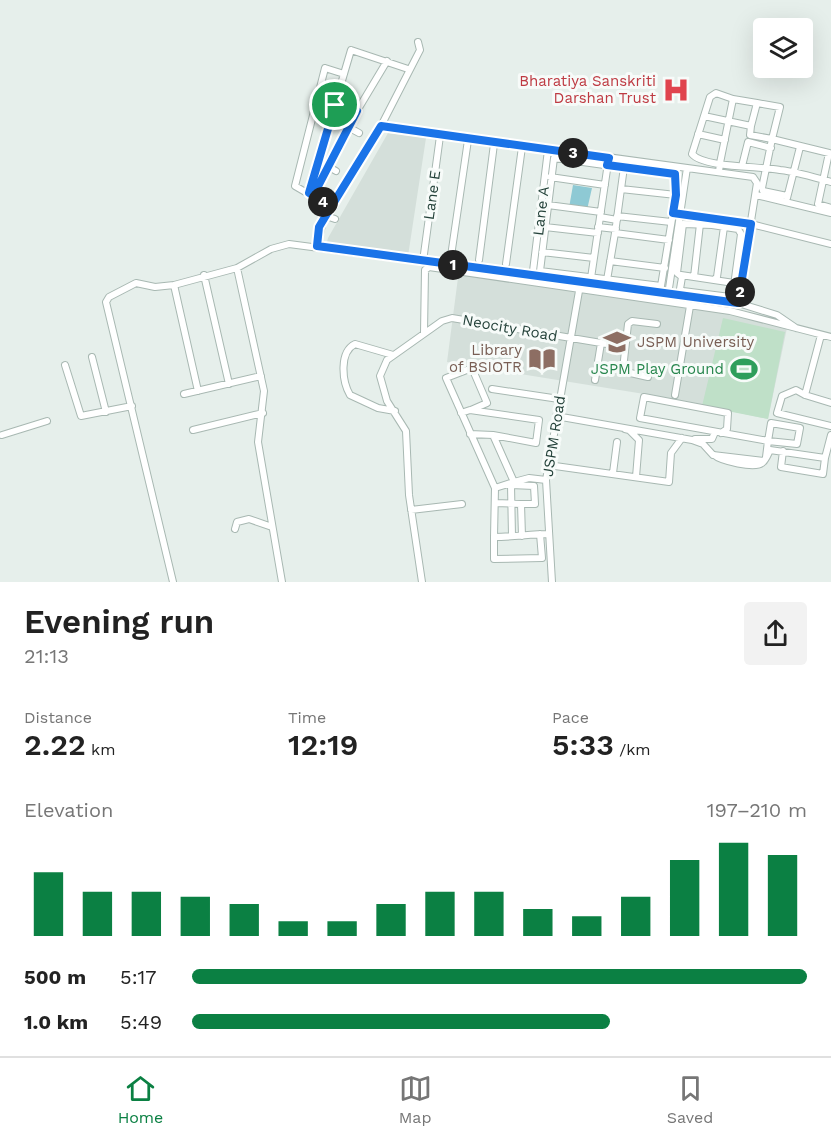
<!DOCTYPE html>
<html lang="en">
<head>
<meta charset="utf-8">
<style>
  :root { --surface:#fff; --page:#f2f2f2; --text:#222; --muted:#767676; --line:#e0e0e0; --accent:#0b8043 }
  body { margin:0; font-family:"Work Sans",sans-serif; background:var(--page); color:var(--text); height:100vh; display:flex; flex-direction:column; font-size:22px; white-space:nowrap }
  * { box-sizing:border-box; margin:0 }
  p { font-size:20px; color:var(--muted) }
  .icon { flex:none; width:33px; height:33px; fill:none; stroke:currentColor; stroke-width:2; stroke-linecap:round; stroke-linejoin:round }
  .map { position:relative; height:582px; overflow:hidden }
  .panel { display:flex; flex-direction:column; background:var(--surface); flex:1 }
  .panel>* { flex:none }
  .fabs { position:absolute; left:753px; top:18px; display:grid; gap:12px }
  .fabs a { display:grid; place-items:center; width:60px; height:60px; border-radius:6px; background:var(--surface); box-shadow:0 6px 24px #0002; font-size:30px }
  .pin { position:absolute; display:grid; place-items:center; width:51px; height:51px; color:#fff; margin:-26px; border:3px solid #fff; border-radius:50%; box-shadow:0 2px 6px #0007 }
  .km { position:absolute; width:30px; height:30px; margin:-15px; border-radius:50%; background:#222; color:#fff; font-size:16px; line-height:30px; text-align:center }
  .round { display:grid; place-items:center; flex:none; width:63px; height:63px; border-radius:6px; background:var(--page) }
  .head { display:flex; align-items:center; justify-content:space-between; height:102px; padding:0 24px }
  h1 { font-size:33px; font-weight:600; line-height:45px }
  .metrics { display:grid; grid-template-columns:repeat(3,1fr); gap:9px; height:102px; padding:6px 24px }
  .metrics div { display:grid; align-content:center }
  .metrics b { font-size:30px; font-weight:600 }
  .metrics small { font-size:16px; font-weight:400 }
  .metrics p { font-size:16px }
  .chart { height:168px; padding:12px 24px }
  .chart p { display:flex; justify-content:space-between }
  .chart svg { width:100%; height:108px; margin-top:6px; stroke:var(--accent); stroke-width:6 }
  ul { padding:0 24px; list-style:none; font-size:20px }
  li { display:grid; grid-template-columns:96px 72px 1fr; align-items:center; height:45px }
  li i { height:15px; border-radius:8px; background:var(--accent) }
  .dock { display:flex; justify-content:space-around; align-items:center; height:84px; border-top:2px solid var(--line); background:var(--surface); font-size:16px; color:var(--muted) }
  .dock a { display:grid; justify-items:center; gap:3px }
  .dock .current { color:var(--accent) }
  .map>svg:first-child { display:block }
  .built { fill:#d4dfda }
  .park { fill:#bfe0c8 }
  .water { fill:#8ec9d4 }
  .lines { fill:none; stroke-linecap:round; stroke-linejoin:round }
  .minor-casing { stroke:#a8b8b2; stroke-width:8 }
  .minor { stroke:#fff; stroke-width:6 }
  .route-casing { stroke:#fff; stroke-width:12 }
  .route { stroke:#1a73e8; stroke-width:8 }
  .labels { text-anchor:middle; stroke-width:6; stroke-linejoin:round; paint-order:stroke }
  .health-label { font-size:15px; fill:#be3a42; stroke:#f7fbf9; text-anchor:end }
  .street-label { font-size:15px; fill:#24423a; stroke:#f7fbf9 }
  .education-label { font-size:15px; fill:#785e54; stroke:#f7fbf9; text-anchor:start }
  .leisure-label { font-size:15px; fill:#27864d; stroke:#f7fbf9; text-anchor:end }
</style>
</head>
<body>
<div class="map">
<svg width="831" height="582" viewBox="0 0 831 582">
  <rect width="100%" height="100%" fill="#e6efeb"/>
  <!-- built -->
  <path class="built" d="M388,133L426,138L408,256L330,246L327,242L328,238Z
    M459,270L718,305L788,323L768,419L669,398L447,362Z"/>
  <!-- park -->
  <path class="park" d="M723,318L785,332L768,419L702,406Z"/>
  <!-- water -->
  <path class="water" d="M573,185L592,188L587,210L569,208Z"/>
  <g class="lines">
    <defs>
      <path id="minor" d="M733,99L757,103
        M335,105L357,111
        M704,116L751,126L757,103L780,107L772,139L750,135L751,126
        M381,126L753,177L757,183L738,303
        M348,127L359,133
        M698,134L725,140
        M554,158L676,175V195L661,286L540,271Z
        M327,166L336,171
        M742,166L748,142L771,148
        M719,172L720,163L733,99L716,93L710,97L692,154C704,168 760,166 780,170C797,172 814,177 831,182
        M550,177L605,185
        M621,189L676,195
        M309,193L351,50L408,69
        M756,195L831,213
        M313,196L357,111L387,61
        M787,196L763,191L762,188L772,139L829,153L818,204L831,208
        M787,198L800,147
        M548,205L601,212
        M331,207L295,186L325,68L344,74
        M673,213L751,224L831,244
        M326,216L335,219
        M617,216L671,222
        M600,217L617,220
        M712,225L683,224L677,273L682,277L680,289L683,291L730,297L733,293L741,234L738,229L712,225L713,217
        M545,227L598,233
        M598,227L616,229
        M615,233L624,167
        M317,246L323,221L381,126L420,50L418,42
        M542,252L594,258
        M424,254L440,136
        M451,256L468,140
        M479,260L494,144
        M610,261L665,268
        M506,264L522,147
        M237,268L264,391L258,442L282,582
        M533,271L548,150
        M204,275L229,384
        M681,275L714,280L717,277L724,227
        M694,277L700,224
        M591,278L608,163
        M607,280L615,233L669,240
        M714,280L734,283
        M668,295L687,168
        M424,333L425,270L429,267L730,311L831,337
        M821,335L805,395L796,390L782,396L777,413L831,426
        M393,355L355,344C339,352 342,381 350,395L378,408L395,411
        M92,357L106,412
        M65,365L81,416L132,406
        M648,377L626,372L623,369L628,324L632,321L657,324
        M595,380L601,343
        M492,389L559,399
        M198,391L174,285L237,268L271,249L289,244L738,303L777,315L796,328
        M184,394L261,376
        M675,395L690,306
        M805,395L831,403
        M471,410L487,403L472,368L446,378L495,488L514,482
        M461,413L470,410L539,420L536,443L493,435L514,482L529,478L546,480
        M556,416L692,440L703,444L713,455L764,461
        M625,429L629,430L639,440L636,477
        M193,430L263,413
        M721,433L727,429L728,413L644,397L640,418L768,441L771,423L800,428L797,444L768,441L766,457
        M470,434L493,435
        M2,435L47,421
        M695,439H712L715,432
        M783,451L781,467L823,474L825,458
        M714,455C721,461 755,469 762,463C766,460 768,454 770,450L825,458L831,435
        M548,465L669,482L671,453L682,438
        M613,473L617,442
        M495,503L521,504L522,536
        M411,510L462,504
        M235,529L237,522L249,519L272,527
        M540,534L542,558L494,559V537C513,537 531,534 549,534
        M512,536L511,485L534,486L535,504H521
        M494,537L495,488
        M173,582L106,302L109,297L136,283L155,287L174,285
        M422,582L409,495L406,431L387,401L380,376L387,360L442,321L452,318L625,347
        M552,582L546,480L579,291"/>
    </defs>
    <!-- minor casing -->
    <use href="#minor" class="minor-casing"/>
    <!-- minor -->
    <use href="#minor" class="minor"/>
  </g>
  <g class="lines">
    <defs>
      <path id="route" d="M335,105L309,193L331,207L319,227L317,246L738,303L751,224L673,213L676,195L675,174L607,165L609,158L381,126L331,207L313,196L357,111L335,105"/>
    </defs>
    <!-- route casing -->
    <use href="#route" class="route-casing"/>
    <!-- route -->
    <use href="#route" class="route"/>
  </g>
  <!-- icons -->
  <defs>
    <symbol id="hospital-bare" viewBox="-9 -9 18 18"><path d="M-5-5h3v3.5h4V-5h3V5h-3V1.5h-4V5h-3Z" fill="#e0444e" stroke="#f7fbf9" stroke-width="2.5" paint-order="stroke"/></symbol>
    <symbol id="university-bare" viewBox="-9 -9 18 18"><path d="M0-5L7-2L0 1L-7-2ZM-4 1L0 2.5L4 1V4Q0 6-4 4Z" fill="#8d6e63" stroke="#f7fbf9" stroke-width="2.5" paint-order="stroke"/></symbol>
    <symbol id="library-bare" viewBox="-9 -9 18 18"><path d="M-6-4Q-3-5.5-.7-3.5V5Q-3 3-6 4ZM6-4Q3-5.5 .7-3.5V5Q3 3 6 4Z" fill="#8d6e63" stroke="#f7fbf9" stroke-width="2.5" paint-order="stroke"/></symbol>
    <symbol id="stadium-bare" viewBox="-9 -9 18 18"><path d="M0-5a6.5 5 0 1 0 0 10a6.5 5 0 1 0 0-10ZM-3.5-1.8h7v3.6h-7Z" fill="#2e9e5b" stroke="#f7fbf9" stroke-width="2.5" paint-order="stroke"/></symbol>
  </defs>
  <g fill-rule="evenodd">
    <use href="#hospital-bare" x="657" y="71" width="38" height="38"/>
    <use href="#university-bare" x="598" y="323" width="38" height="38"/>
    <use href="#library-bare" x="523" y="340" width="38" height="38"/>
    <use href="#stadium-bare" x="725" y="350" width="38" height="38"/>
  </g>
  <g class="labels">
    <!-- health labels -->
    <g class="health-label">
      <text x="656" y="86">Bharatiya Sanskriti<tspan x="656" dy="17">Darshan Trust</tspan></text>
    </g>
    <!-- street labels -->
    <g class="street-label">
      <text transform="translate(432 195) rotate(-82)" y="5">Lane E</text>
      <text transform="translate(541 211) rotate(-83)" y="5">Lane A</text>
      <text transform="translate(510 328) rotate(10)" y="5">Neocity Road</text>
      <text transform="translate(554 436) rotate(-81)" y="5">JSPM Road</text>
    </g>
    <!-- education labels -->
    <g class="education-label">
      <text x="637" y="347">JSPM University</text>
      <text x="522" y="355" text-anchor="end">Library<tspan x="522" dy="17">of BSIOTR</tspan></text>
    </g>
    <!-- leisure labels -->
    <g class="leisure-label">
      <text x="724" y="374">JSPM Play Ground</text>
    </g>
  </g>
</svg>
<div class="fabs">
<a><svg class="icon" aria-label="layers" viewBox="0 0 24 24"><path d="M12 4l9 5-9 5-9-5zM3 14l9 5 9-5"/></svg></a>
</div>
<div class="pin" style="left:335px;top:105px;background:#1e9e55"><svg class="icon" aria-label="arrive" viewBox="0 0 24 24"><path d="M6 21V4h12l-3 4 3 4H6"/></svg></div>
<b class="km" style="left:453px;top:265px">1</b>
<b class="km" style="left:740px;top:292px">2</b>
<b class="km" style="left:573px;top:153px">3</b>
<b class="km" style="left:323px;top:202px">4</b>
</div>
<section class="panel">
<div class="head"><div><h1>Evening run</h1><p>21:13</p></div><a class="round"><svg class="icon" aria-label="share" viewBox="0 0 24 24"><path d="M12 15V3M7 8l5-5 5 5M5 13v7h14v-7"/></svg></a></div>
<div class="metrics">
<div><p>Distance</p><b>2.22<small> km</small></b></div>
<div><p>Time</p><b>12:19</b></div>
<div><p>Pace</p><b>5:33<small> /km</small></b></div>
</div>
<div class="chart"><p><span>Elevation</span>197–210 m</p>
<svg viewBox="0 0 160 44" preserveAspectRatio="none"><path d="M5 44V18M15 44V26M25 44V26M35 44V28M45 44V31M55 44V38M65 44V38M75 44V31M85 44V26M95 44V26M105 44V33M115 44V36M125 44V28M135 44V13M145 44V6M155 44V11"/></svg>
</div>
<ul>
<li><b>500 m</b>5:17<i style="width:100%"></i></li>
<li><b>1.0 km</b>5:49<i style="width:68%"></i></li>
</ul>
</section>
<nav class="dock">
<a class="current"><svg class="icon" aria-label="home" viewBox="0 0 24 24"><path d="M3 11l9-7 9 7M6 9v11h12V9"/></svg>Home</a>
<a><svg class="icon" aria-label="map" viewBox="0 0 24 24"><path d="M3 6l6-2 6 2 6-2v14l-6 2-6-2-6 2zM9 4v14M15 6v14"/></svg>Map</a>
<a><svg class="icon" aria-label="saved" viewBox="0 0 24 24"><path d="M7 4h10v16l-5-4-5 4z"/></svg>Saved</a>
</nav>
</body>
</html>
